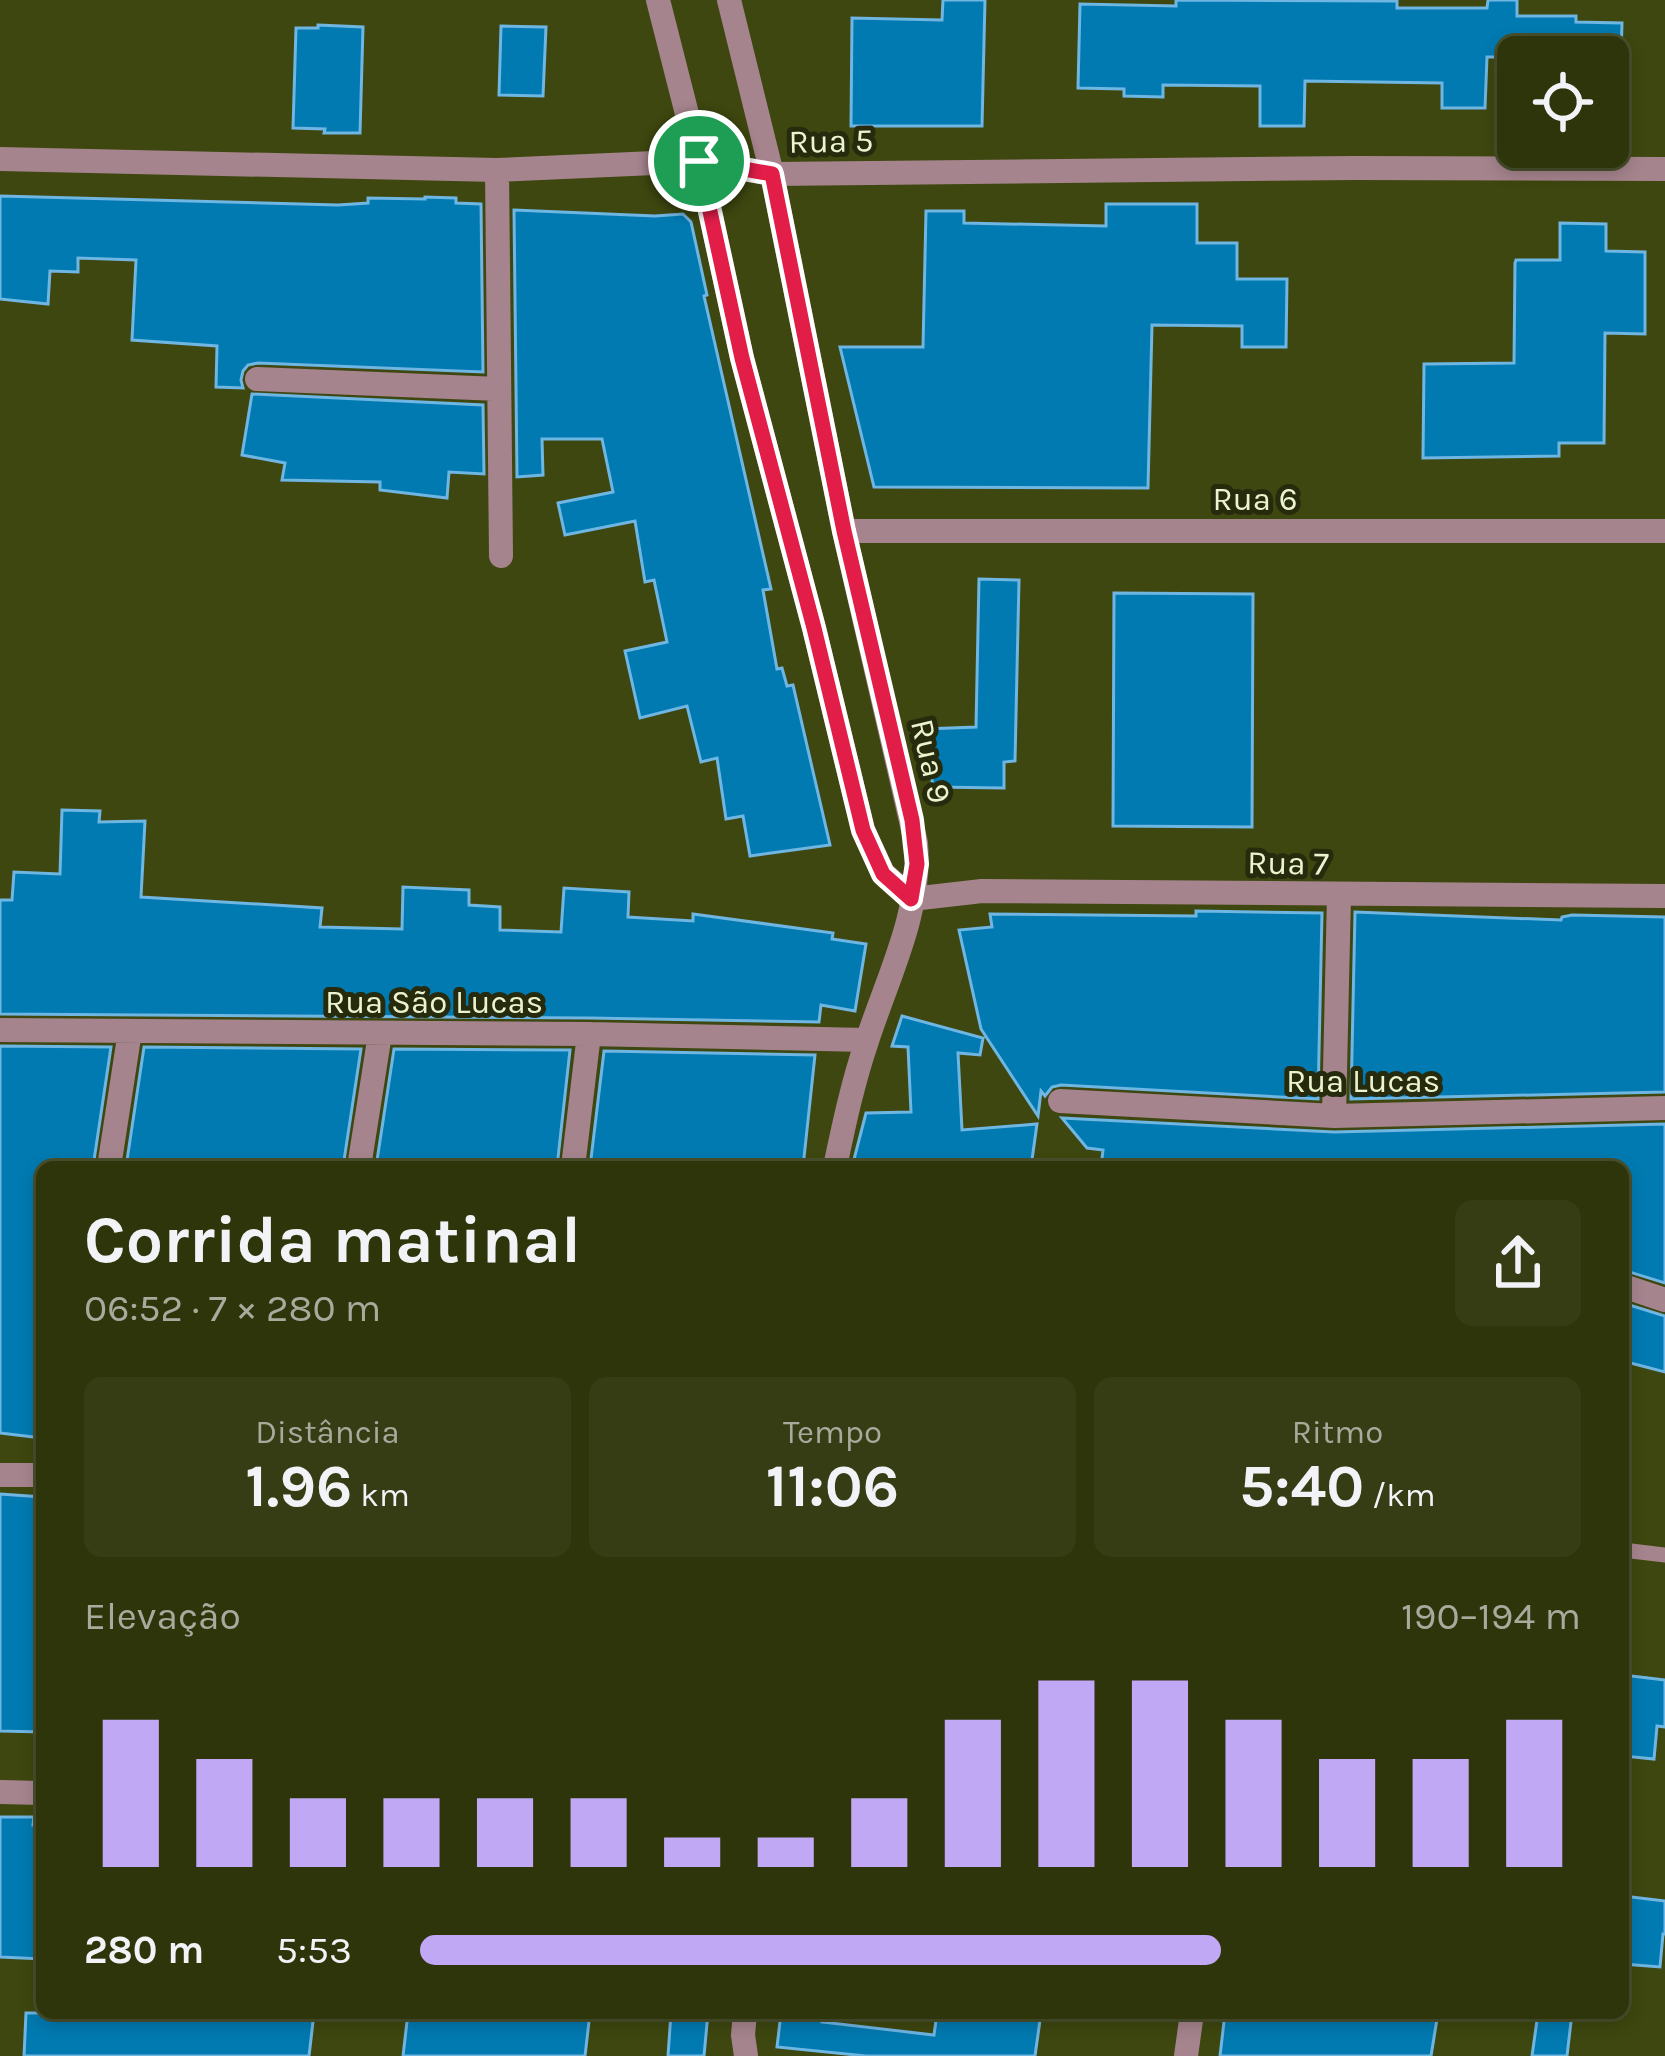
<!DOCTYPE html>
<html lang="pt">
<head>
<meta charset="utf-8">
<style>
  :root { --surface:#2e350b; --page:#363d14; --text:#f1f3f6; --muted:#a7ab9d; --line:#49502c; --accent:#c0a8f4 }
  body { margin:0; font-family:Karla,sans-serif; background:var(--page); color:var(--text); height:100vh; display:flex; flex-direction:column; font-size:45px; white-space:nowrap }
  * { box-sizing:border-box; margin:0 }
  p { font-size:39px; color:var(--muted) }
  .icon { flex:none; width:66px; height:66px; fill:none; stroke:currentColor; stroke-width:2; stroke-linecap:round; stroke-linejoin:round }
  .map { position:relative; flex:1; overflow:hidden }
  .side { position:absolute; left:36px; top:1161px; width:1593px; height:858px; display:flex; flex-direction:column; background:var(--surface); border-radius:18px; box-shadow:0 6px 18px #0003,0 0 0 3px var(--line) }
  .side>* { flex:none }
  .fabs { position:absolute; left:1497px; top:36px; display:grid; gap:24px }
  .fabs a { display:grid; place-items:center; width:132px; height:132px; border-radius:18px; background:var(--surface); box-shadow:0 6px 18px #0003,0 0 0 3px var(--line); font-size:60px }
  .pin { position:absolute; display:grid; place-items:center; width:102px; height:102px; color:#fff; margin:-51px; border:6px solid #fff; border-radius:50%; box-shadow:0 3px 12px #0007 }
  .round { display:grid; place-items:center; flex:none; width:126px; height:126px; border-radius:18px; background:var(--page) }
  .headline { display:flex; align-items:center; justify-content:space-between; height:204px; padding:0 48px }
  h1 { font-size:66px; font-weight:700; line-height:90px }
  .figures { display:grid; grid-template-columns:repeat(3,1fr); gap:18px; height:204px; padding:12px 48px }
  .figures div { display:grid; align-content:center; border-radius:18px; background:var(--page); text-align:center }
  .figures b { font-size:60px; font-weight:700 }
  .figures small { font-size:33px; font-weight:400 }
  .figures p { font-size:33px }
  .chart { height:336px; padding:24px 48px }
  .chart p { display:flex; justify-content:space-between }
  .chart svg { width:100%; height:216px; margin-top:12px; stroke:var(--accent); stroke-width:6 }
  ul { padding:0 48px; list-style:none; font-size:39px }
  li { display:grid; grid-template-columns:192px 144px 1fr; align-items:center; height:90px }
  li i { height:30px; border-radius:15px; background:var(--accent) }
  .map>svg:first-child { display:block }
  .building { fill:#007ab1; stroke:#6fb6e3; stroke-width:3 }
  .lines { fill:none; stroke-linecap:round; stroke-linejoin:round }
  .service { stroke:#a6848e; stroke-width:15 }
  .minor { stroke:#a6848e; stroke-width:24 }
  .route-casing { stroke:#fff; stroke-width:24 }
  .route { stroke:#e11d48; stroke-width:15 }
  .labels { text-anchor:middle; stroke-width:10; stroke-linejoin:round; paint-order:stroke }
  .street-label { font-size:33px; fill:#ebf3cf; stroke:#262b0e }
</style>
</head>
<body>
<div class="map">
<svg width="1665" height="2056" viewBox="0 0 1665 2056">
  <rect width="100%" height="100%" fill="#3e470f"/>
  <!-- building -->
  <path class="building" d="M943,0H985L982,126H851L852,18L942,20Z
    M1176,0L1397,1V8H1487L1488,0H1517V16H1576V22L1622,23L1621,57H1487L1485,108H1442V83L1305,81L1304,126H1260V86L1163,85V97L1124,96V89L1078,88L1080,4L1176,6Z
    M318,25L363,27L360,133H324L325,129L293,128L296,28H318Z
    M501,26L546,27L543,96L499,95Z
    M0,196L338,205L368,203V198L425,199V197L456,198V203L481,204L483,372L258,363L248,365L243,371L241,380L243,388L216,387L217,346L132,340L136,260L78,258V272L50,271L48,304L0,299Z
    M1106,204H1197V243H1237V279H1287L1286,347H1242V326L1152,325L1148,488L874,487L840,347H923L926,211H964V223L1106,226Z
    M514,210L655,216L683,214L691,222L707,295L704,296L771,589L763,590L777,669L782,668L787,686L793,685L830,845L750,856L743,816L726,819L717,758L701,762L687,706L640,718L625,651L667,642L654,580L645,582L635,521L565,535L558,503L613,492L602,439H542L543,475L517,477Z
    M1560,223L1606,224V251L1645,252V334L1605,333L1604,443H1559V456L1423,458L1424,364L1514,363L1515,263L1516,260H1560Z
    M252,394L483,405L484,474L449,472L447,498L380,490V482L282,480L285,463L242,455Z
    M979,579L1019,580L1015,761L1004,762V788L933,787L925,729L976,727Z
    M1114,593L1253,594L1252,827L1113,826Z
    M62,810L100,811L99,822L145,821L141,897L322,908L320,927L402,929L403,887L469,890V905L500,907V930L561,932L564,888L629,892L628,917L693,921V914L833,933L832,939L866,944L855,1011L821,1005L819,1022L589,1018L0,1014V900H12L14,872L60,874Z
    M1196,911L1322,913L1318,1099L1061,1085L1052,1087L1045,1096L1041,1091L1038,1116L981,1029L959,930L992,927L990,914L1196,916Z
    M1355,912L1561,920L1562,917L1572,915L1665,917V1092L1351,1099Z
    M902,1016L983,1038L980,1055L958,1053L962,1130L1037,1124L1031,1167H852L866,1113L911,1112L908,1047L892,1046Z
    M0,1046L111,1047L93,1167H42V1438L0,1433Z
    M144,1047L361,1049L343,1167H126Z
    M394,1049L570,1050L557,1167H376Z
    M604,1051L815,1055L803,1167H590Z
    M1062,1118L1334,1132L1665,1124V1283L1623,1270V1167H1101L1103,1150L1087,1148Z
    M1623,1303L1665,1316V1372L1623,1361Z
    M0,1494L42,1497V1732L0,1731Z
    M1623,1675L1665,1680V1727L1657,1726L1654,1759L1623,1756Z
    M0,1817H34L33,1825L42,1826V1959L0,1957Z
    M1623,1896L1665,1901V1934H1663L1660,1967L1623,1964Z
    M26,2013H314L309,2056H24Z
    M408,2013H590L585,2056H403Z
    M671,2013H708L704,2056H668Z
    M781,2013H823L822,2022L934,2035L937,2013H1041L1035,2056H866L777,2047Z
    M1225,2013H1396L1437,2019L1431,2056H1220Z
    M1538,2013H1572L1567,2056H1532Z"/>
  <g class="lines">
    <!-- service -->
    <path class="service" d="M1623,1550L1665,1555"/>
    <!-- minor -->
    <path class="minor" d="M658,0L699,161L742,358L814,628L863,830L883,873L912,899
      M729,0L772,174L844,531L916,843C922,912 888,976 867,1041C853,1082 844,1124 835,1167
      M0,159L497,170L699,161L772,174L1354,168L1665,169
      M497,170L501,556
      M257,379L499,389
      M844,531H1665
      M912,899L982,891L1665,896
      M0,1030L589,1034L867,1040
      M1060,1101L1334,1116L1665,1108
      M1334,1116L1339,895
      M109,1167L130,1031
      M359,1167L380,1034
      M573,1167L589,1034
      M1623,1286L1665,1300
      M0,1475H42
      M0,1792L42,1793
      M745,2013L743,2035L746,2056
      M1186,2056L1192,2013"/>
  </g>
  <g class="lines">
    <defs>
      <path id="route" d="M699,161L772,174L844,531L912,820L917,864L911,899L883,874L863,830L814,628L742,358Z"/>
    </defs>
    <!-- route casing -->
    <use href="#route" class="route-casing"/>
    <!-- route -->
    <use href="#route" class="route"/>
  </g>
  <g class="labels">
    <!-- street labels -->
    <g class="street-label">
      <text transform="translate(831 140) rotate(-1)" y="12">Rua 5</text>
      <text x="1255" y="510">Rua 6</text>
      <text transform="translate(932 761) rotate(77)" y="12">Rua 9</text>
      <text transform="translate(1288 862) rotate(1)" y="12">Rua 7</text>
      <text x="434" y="1013">Rua São Lucas</text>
      <text x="1363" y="1092">Rua Lucas</text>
    </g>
  </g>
</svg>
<div class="fabs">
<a><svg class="icon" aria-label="locate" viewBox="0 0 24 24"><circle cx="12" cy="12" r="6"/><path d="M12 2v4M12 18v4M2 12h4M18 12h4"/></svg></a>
</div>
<div class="pin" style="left:699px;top:161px;background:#1e9e55"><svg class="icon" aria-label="arrive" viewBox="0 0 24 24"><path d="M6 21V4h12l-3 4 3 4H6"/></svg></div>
<section class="side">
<div class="headline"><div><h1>Corrida matinal</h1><p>06:52 · 7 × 280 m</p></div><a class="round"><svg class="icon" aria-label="share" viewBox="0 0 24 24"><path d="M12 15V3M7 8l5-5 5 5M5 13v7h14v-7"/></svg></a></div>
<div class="figures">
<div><p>Distância</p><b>1.96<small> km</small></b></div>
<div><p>Tempo</p><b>11:06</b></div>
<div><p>Ritmo</p><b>5:40<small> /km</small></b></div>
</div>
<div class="chart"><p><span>Elevação</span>190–194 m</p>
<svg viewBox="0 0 160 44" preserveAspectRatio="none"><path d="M5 44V14M15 44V22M25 44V30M35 44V30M45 44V30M55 44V30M65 44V38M75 44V38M85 44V30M95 44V14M105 44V6M115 44V6M125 44V14M135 44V22M145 44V22M155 44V14"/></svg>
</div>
<ul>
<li><b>280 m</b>5:53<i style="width:69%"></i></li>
</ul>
</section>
</div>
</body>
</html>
